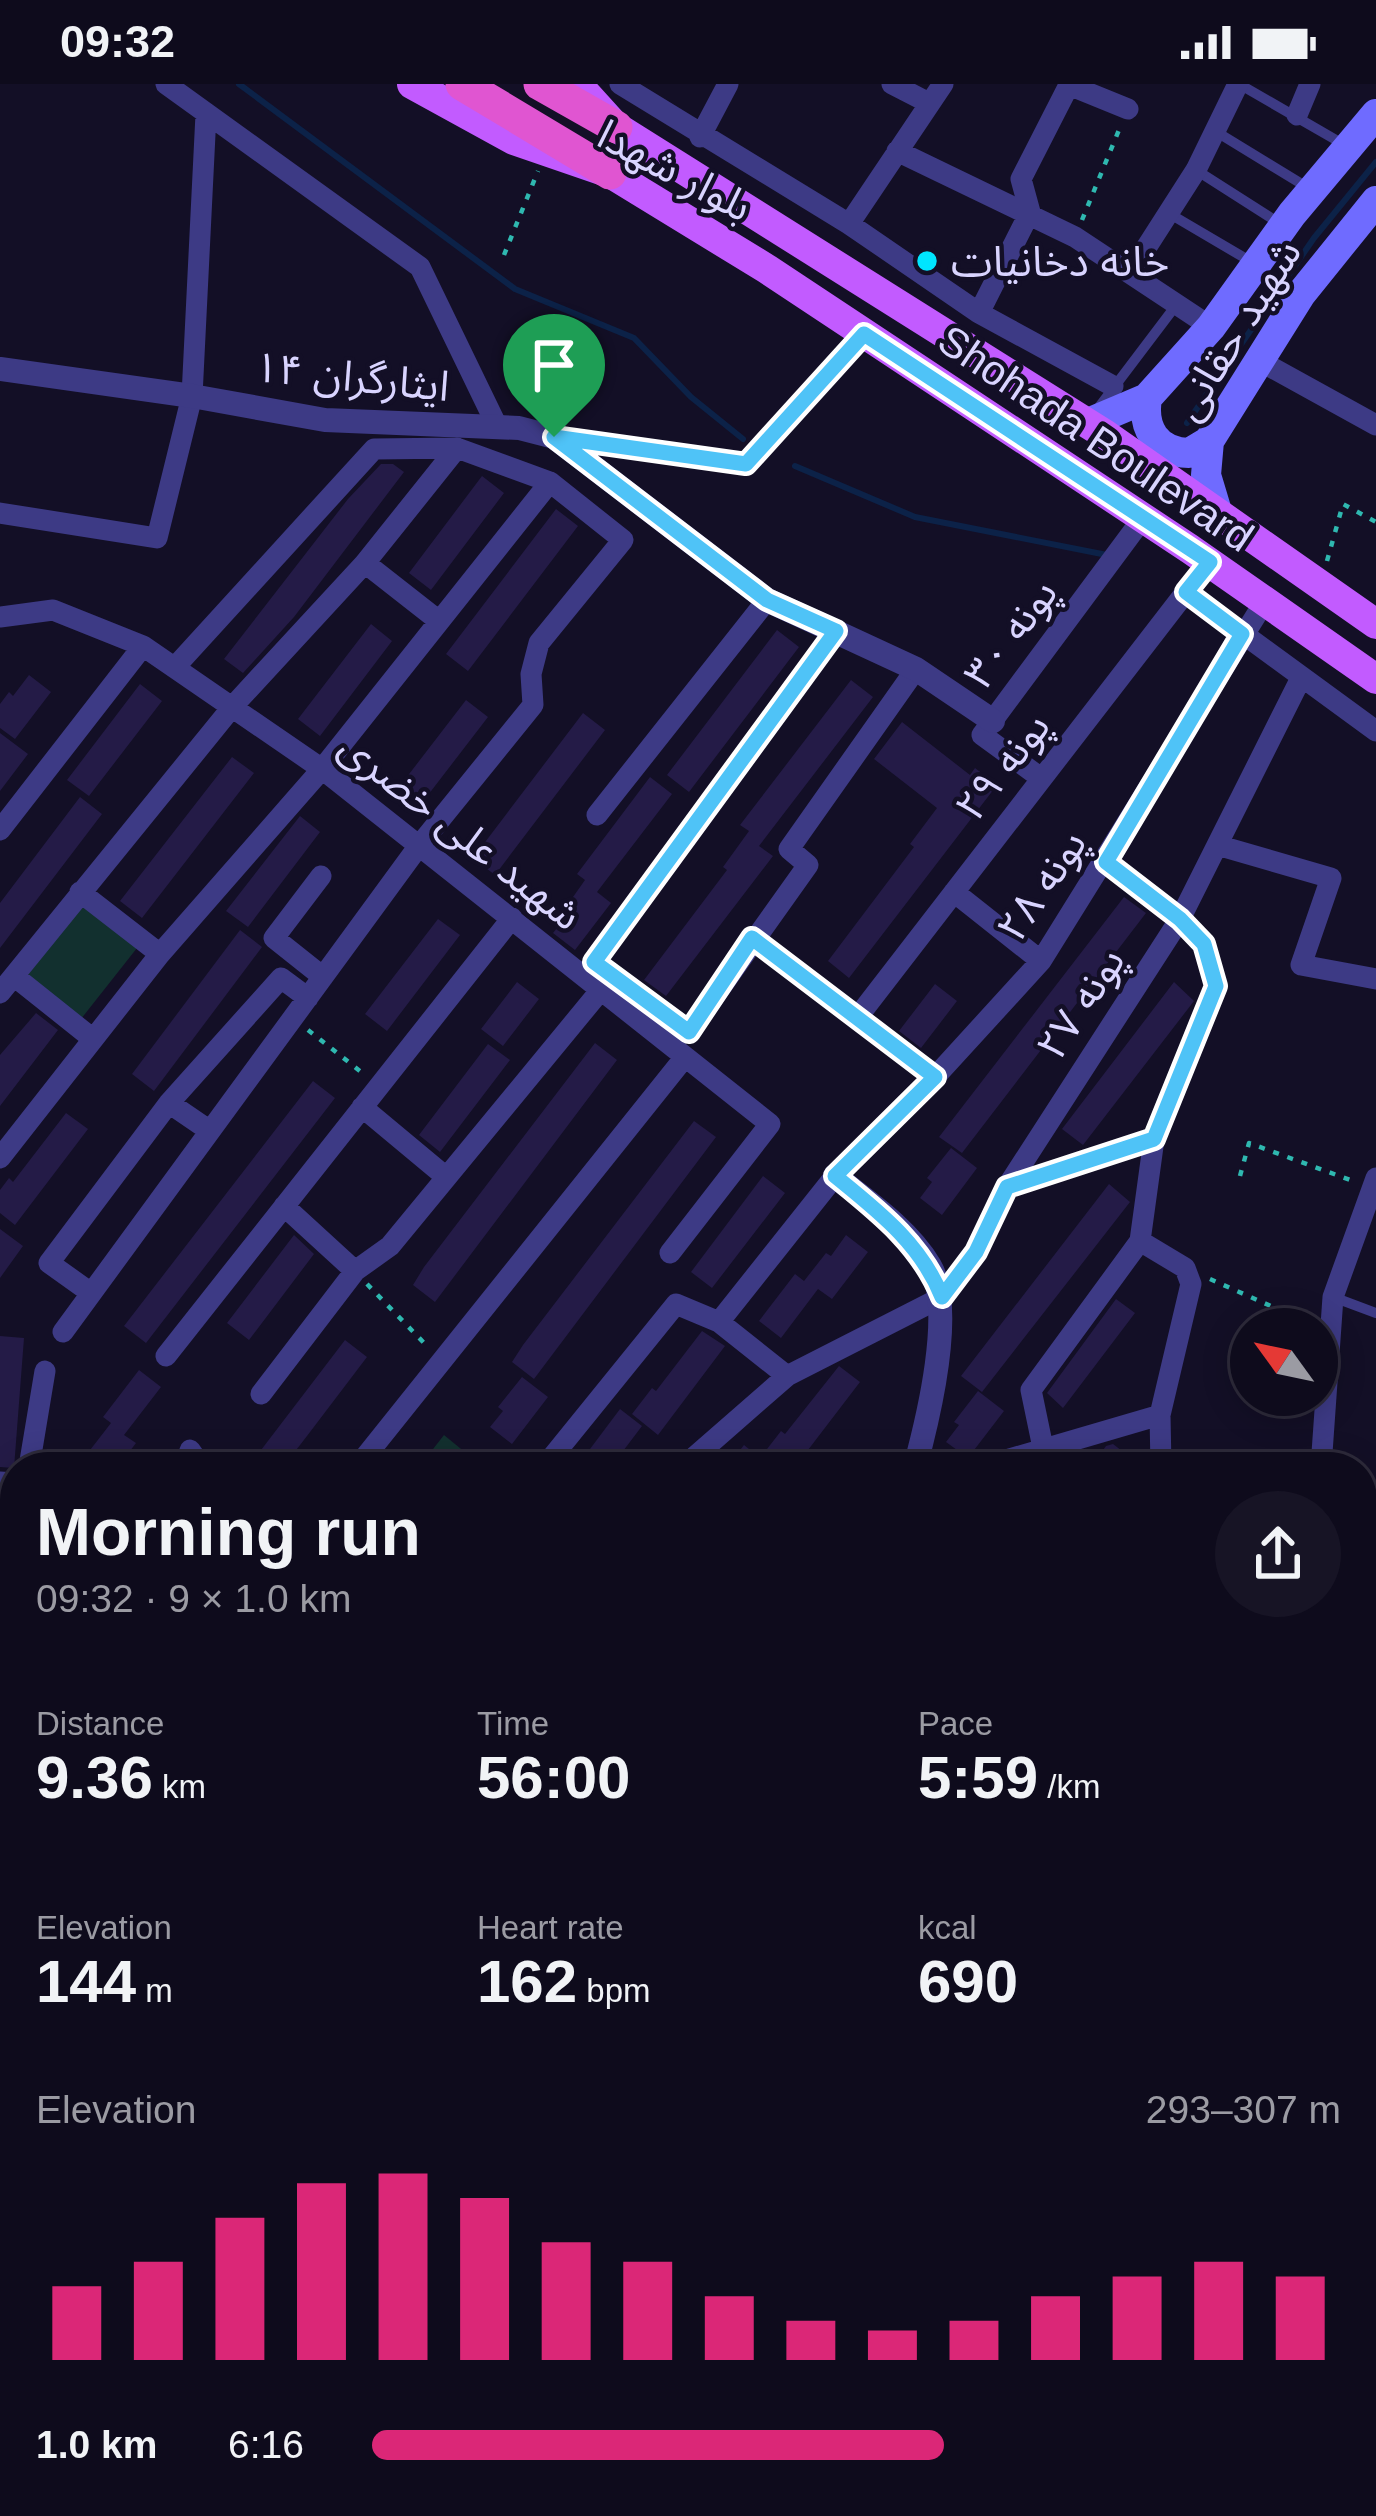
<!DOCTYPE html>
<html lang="en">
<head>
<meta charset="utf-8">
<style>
  :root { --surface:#0e0b1c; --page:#171425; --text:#f1f3f6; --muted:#9b9ba3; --line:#2e2b3b; --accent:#db2777 }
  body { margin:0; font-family:Helvetica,"Noto Sans Arabic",sans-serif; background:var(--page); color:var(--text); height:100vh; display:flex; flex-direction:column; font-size:45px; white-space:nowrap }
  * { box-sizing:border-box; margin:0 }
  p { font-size:39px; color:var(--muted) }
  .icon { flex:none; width:66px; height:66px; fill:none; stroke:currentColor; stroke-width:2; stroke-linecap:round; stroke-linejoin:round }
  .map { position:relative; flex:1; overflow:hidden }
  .side { position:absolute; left:0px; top:1368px; width:1377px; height:1065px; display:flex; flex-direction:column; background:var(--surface); border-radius:48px 48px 0 0; box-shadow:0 6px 30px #0003,0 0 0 3px var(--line) }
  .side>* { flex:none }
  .needle { width:78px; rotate:303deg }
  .buttons { position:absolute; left:1230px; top:1224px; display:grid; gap:24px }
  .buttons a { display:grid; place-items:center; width:108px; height:108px; border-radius:50%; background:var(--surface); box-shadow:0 6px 30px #0003,0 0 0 3px var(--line); font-size:60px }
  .pin { position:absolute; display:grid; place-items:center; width:102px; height:102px; color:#fff; margin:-123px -51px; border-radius:50% 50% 50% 0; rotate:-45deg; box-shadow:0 0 12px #0007 }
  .pin .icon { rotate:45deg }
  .round { display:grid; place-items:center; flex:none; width:126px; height:126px; border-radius:63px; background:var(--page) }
  .headline { display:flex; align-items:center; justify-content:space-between; height:204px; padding:0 36px }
  h1 { font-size:66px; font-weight:600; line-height:90px }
  .metrics { display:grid; grid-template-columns:repeat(3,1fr); gap:18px; height:204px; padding:12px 36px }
  .metrics div { display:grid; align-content:center }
  .metrics b { font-size:60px; font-weight:600 }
  .metrics small { font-size:33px; font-weight:400 }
  .metrics p { font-size:33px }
  .chart { height:336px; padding:24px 36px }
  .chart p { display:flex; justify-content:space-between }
  .chart svg { width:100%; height:216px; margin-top:12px; stroke:var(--accent); stroke-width:6 }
  ul { padding:0 36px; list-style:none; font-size:39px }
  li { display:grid; grid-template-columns:192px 144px 1fr; align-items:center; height:90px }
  li i { height:30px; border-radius:15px; background:var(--accent) }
  .status { display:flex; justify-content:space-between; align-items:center; height:84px; padding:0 60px; background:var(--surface); direction:ltr }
  .status svg { height:33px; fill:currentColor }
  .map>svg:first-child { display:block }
  .green { fill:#12302f }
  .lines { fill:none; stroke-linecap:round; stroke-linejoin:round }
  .stream { stroke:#0c2248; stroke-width:6 }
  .building { fill:#241b47 }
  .path { stroke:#2fb8b0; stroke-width:4.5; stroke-dasharray:6 9; stroke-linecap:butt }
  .service { stroke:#3d3a85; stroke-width:10 }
  .minor { stroke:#3d3a85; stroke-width:21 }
  .tertiary { stroke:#3d3a85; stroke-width:24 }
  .secondary { stroke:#6f6bff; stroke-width:30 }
  .primary { stroke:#c25bff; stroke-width:30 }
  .trunk { stroke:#e055d1; stroke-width:33 }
  .route-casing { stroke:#fff; stroke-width:24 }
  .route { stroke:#4fc3f7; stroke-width:15 }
  .poi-dot { fill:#00e5ff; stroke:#130f26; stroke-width:4.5 }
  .labels { text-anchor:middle; stroke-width:9; stroke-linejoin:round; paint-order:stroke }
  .street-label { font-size:42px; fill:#d9d4ff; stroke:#130f26 }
  .poi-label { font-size:42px; fill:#d9d4ff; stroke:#130f26; text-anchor:start }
</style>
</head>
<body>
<div class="status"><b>09:32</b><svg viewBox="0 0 49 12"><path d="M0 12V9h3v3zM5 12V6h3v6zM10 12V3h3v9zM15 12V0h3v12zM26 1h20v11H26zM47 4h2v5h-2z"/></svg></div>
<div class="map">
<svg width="1376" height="2432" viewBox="0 0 1376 2432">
  <rect width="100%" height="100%" fill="#130f26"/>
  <!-- green -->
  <path class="green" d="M82,821L137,864L81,935L27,892Z
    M444,1351L483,1383H419Z"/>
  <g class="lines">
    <!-- stream -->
    <path class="stream" d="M239,0L515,205L634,254L691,313L743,355
      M1187,339L1314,154L1376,78
      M795,382L915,433L1107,471"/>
  </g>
  <!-- building -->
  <path class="building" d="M381,380H393L404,388L294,533L243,589L224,575L348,415Z
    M482,392L504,409L431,506L409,489Z
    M556,425L578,442L468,587L446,570Z
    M371,540L392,557L320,652L298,635Z
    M777,546L799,563L689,708L667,691Z
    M29,591L51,608L15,655L0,644V620L9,608L13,612Z
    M851,596L873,613L759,762L773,772L666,912L644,896L727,786L723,783L749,747L740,741Z
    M140,600L162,617L89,712L67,696Z
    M466,616L488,633L415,728L393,711Z
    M583,629L605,646L495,791L473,774Z
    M902,638L970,691L975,684L997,701L849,894L828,877L914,763L910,760L937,724L874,675Z
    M0,649L28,670L0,707Z
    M232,673L254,689L142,834L120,817Z
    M650,693L672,710L597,808L611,819L575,866L553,849L566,833L561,830L585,796L577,790Z
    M80,713L102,730L0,864V819Z
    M300,732L320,748L248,843L226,827Z
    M1124,813L1146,829L962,1069L939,1053Z
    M438,835L460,851L387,947L365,930Z
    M240,846L262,863L154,1007L132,990Z
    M517,898L539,915L503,962L481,945Z
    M1174,898L1194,917L1083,1061L1062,1045Z
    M935,900L957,917L921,964L899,947Z
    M36,929L58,946L0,1022V971Z
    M595,959L617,976L435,1218L413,1201L424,1183Z
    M488,960L510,976L440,1068L419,1051Z
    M313,997L335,1014L146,1259L124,1242Z
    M66,1029L88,1045L15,1141L0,1129V1106L9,1094L13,1098Z
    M694,1037L716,1053L534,1295L512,1278L523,1261Z
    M951,1064L977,1084L942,1131L920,1114L932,1098L927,1094Z
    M763,1092L785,1109L712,1204L691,1188Z
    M1109,1100L1130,1118L982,1308L961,1292Z
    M0,1145L23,1162L0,1194Z
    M294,1151L314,1170L249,1256L227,1239Z
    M846,1151L868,1168L832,1215L818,1205L781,1254L759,1237L795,1190L804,1197L826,1169L831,1172Z
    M1116,1215L1135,1229L1063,1324L1047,1309Z
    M702,1247L725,1262L658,1351L632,1330L652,1304L656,1307Z
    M0,1252L24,1254L14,1384L0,1383Z
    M345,1256L367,1273L307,1352L283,1383H248Z
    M839,1282L860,1298L795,1383H727L744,1361L760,1374L781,1347L785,1350Z
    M139,1286L161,1303L124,1351L136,1359L118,1383H84L91,1374L87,1370L111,1339L103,1333Z
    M522,1293L548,1313L512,1360L490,1343L503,1327L498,1323Z
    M978,1307L1004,1327L968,1374L946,1358L959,1341L954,1338Z
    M620,1325L642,1342L611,1383H598L584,1373Z
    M1113,1360L1143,1383H1091L1106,1362Z"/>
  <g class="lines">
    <!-- path -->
    <path class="path" d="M1082,136L1121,41
      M504,171L538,87
      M1327,477L1343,420L1376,438
      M308,946L365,991
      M1240,1092L1249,1059L1353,1097
      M1210,1195L1309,1239
      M367,1200L426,1261
      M1362,1403L1376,1410
      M1362,1472H1363
      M1362,1521L1376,1526
      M131,2418L147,2432
      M0,2426L15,2406
      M693,2432L698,2418"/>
    <!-- service -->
    <path class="service" d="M1239,0L1343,60
      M1215,47L1310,105
      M1196,86L1279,139
      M1170,130L1255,180
      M1096,327L1177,220
      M1333,1213L1376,1229"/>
    <!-- minor -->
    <path class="minor" d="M166,0L420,183L498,344
      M620,0L849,140L979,229L1113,302
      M892,0L929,19
      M1297,31L1310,0
      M700,53L728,0
      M897,67L1075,153L1211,243
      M849,140L943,0
      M1130,189L1196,86L1238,0
      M979,229L1030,128L1021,95L1069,1L1128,25
      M1258,276L1376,341
      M555,353L746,380L864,250
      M0,429L157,454L192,312L206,30
      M365,479L439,537
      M1186,508L1376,647
      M0,533L53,526L143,562L322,685L770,1040L670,1169
      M836,547L594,878L689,948L808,781L789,765L916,585
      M1041,694L982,651L1143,434
      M597,731L767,516
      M0,746L143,562
      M1217,761L1331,794L1301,881L1376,895
      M1106,778L1180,835L1204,860L1216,902L1154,1055L1140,1157L1185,1184L1191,1200L1160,1331L1161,1383
      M321,792L274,854L323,893
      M80,808L160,870
      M954,808L1041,877
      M752,854L935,993
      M14,892L93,955
      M0,909L233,622L365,479L457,364
      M857,934L1209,478
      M169,1019L210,1047
      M362,1023L446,1093
      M0,1074L160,870L322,685L550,398
      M1007,1103L1154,1055
      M284,1122L355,1187L390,1162L600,907
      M91,1209L49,1179L169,1019L281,894L308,914
      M719,1238L787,1292
      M63,1248L418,763L533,621L531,590L539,559L623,456L550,398L457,364L374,365L175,583
      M166,1272L512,834
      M261,1310L355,1187
      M190,1366L202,1383
      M361,1378L685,973
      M29,1383L45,1287
      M544,1383L676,1220L719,1238L835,1092L935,993L1041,877L1265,517
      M683,1383L787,1292L942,1213L976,1168L1007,1103L1180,835L1301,594
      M982,1383L1160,1331
      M1047,1383L1031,1306L1140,1157
      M1321,1383L1333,1213L1376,1094
      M0,1398L15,1399
      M1362,1692L1376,1697
      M0,1809L15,1579
      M1362,1943L1376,1907
      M0,2081H15
      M455,2418L473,2432
      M166,2432L176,2418
      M273,2432L281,2418
      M826,2432L832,2418
      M1056,2432L1062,2418"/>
    <!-- tertiary -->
    <path class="tertiary" d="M0,285L192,312L325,336L519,344L554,353L767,516L916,585L993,637
      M835,1092C867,1117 909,1146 930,1182C955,1225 928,1335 915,1383
      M602,2432L606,2418"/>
    <!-- secondary -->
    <path class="secondary" d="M1147,314C1142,344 1156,368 1189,369L1209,357
      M1088,339L1147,314L1211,243L1292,130L1376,30
      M1218,431L1206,391L1209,357L1301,210L1376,117
      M1167,2418L1204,2432
      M1260,2418L1292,2432"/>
    <!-- primary -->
    <path class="primary" d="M412,0L514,56L610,89L767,185L1190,465L1376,595
      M577,0L616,43L1106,351L1376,540"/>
    <!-- trunk -->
    <path class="trunk" d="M462,0L610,89
      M540,0L616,43"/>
  </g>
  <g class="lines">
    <defs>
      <path id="route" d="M864,250L1210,478L1186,508L1242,550L1106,778L1180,835L1204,860L1216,902L1154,1055L1007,1103L976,1168L942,1213C921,1160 878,1127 835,1092L935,993L752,854L689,948L594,878L836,547L767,516L554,353L746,380Z"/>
    </defs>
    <!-- route casing -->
    <use href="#route" class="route-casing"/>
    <!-- route -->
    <use href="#route" class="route"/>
  </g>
  <!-- markers -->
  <circle class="poi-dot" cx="927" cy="177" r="12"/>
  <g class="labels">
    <!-- street labels -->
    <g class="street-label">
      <text transform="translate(675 86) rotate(28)" y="15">بلوار شهدا</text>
      <text transform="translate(1236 245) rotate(-58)" y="15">شهید حقانی</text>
      <text transform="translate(352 292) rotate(6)" y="15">ایثارگران ۱۴</text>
      <text transform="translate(1096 354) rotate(34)" y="15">Shohada Boulevard</text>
      <text transform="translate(1010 549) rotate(-53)" y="15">پونه ۳۰</text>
      <text transform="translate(1002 682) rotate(-52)" y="15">پونه ۲۹</text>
      <text transform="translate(461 746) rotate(38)" y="15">شهید علی خضری</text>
      <text transform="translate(1041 801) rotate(-56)" y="15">پونه ۲۸</text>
      <text transform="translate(1080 919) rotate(-57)" y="15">پونه ۲۷</text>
    </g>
    <!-- poi labels -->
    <g class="poi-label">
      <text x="951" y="192">خانه دخانیات</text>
    </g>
  </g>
</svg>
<div class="buttons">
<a><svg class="needle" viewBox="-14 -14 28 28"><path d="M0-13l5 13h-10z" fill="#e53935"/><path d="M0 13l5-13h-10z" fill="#9b9ba3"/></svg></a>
</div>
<div class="pin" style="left:554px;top:353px;background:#1e9e55"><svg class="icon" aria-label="arrive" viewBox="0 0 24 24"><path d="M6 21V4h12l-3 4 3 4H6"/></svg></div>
<section class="side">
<div class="headline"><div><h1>Morning run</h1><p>09:32 · 9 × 1.0 km</p></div><a class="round"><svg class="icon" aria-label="share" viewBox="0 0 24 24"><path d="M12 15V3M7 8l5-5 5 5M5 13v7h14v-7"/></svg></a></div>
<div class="metrics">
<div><p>Distance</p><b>9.36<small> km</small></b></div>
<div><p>Time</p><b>56:00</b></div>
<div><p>Pace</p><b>5:59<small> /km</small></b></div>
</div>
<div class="metrics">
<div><p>Elevation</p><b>144<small> m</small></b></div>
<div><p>Heart rate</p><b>162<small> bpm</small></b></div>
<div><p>kcal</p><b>690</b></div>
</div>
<div class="chart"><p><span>Elevation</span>293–307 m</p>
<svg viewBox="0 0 160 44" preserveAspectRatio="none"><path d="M5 44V29M15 44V24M25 44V15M35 44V8M45 44V6M55 44V11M65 44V20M75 44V24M85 44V31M95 44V36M105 44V38M115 44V36M125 44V31M135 44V27M145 44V24M155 44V27"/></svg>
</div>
<ul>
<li><b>1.0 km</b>6:16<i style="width:59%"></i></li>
</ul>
</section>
</div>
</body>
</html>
